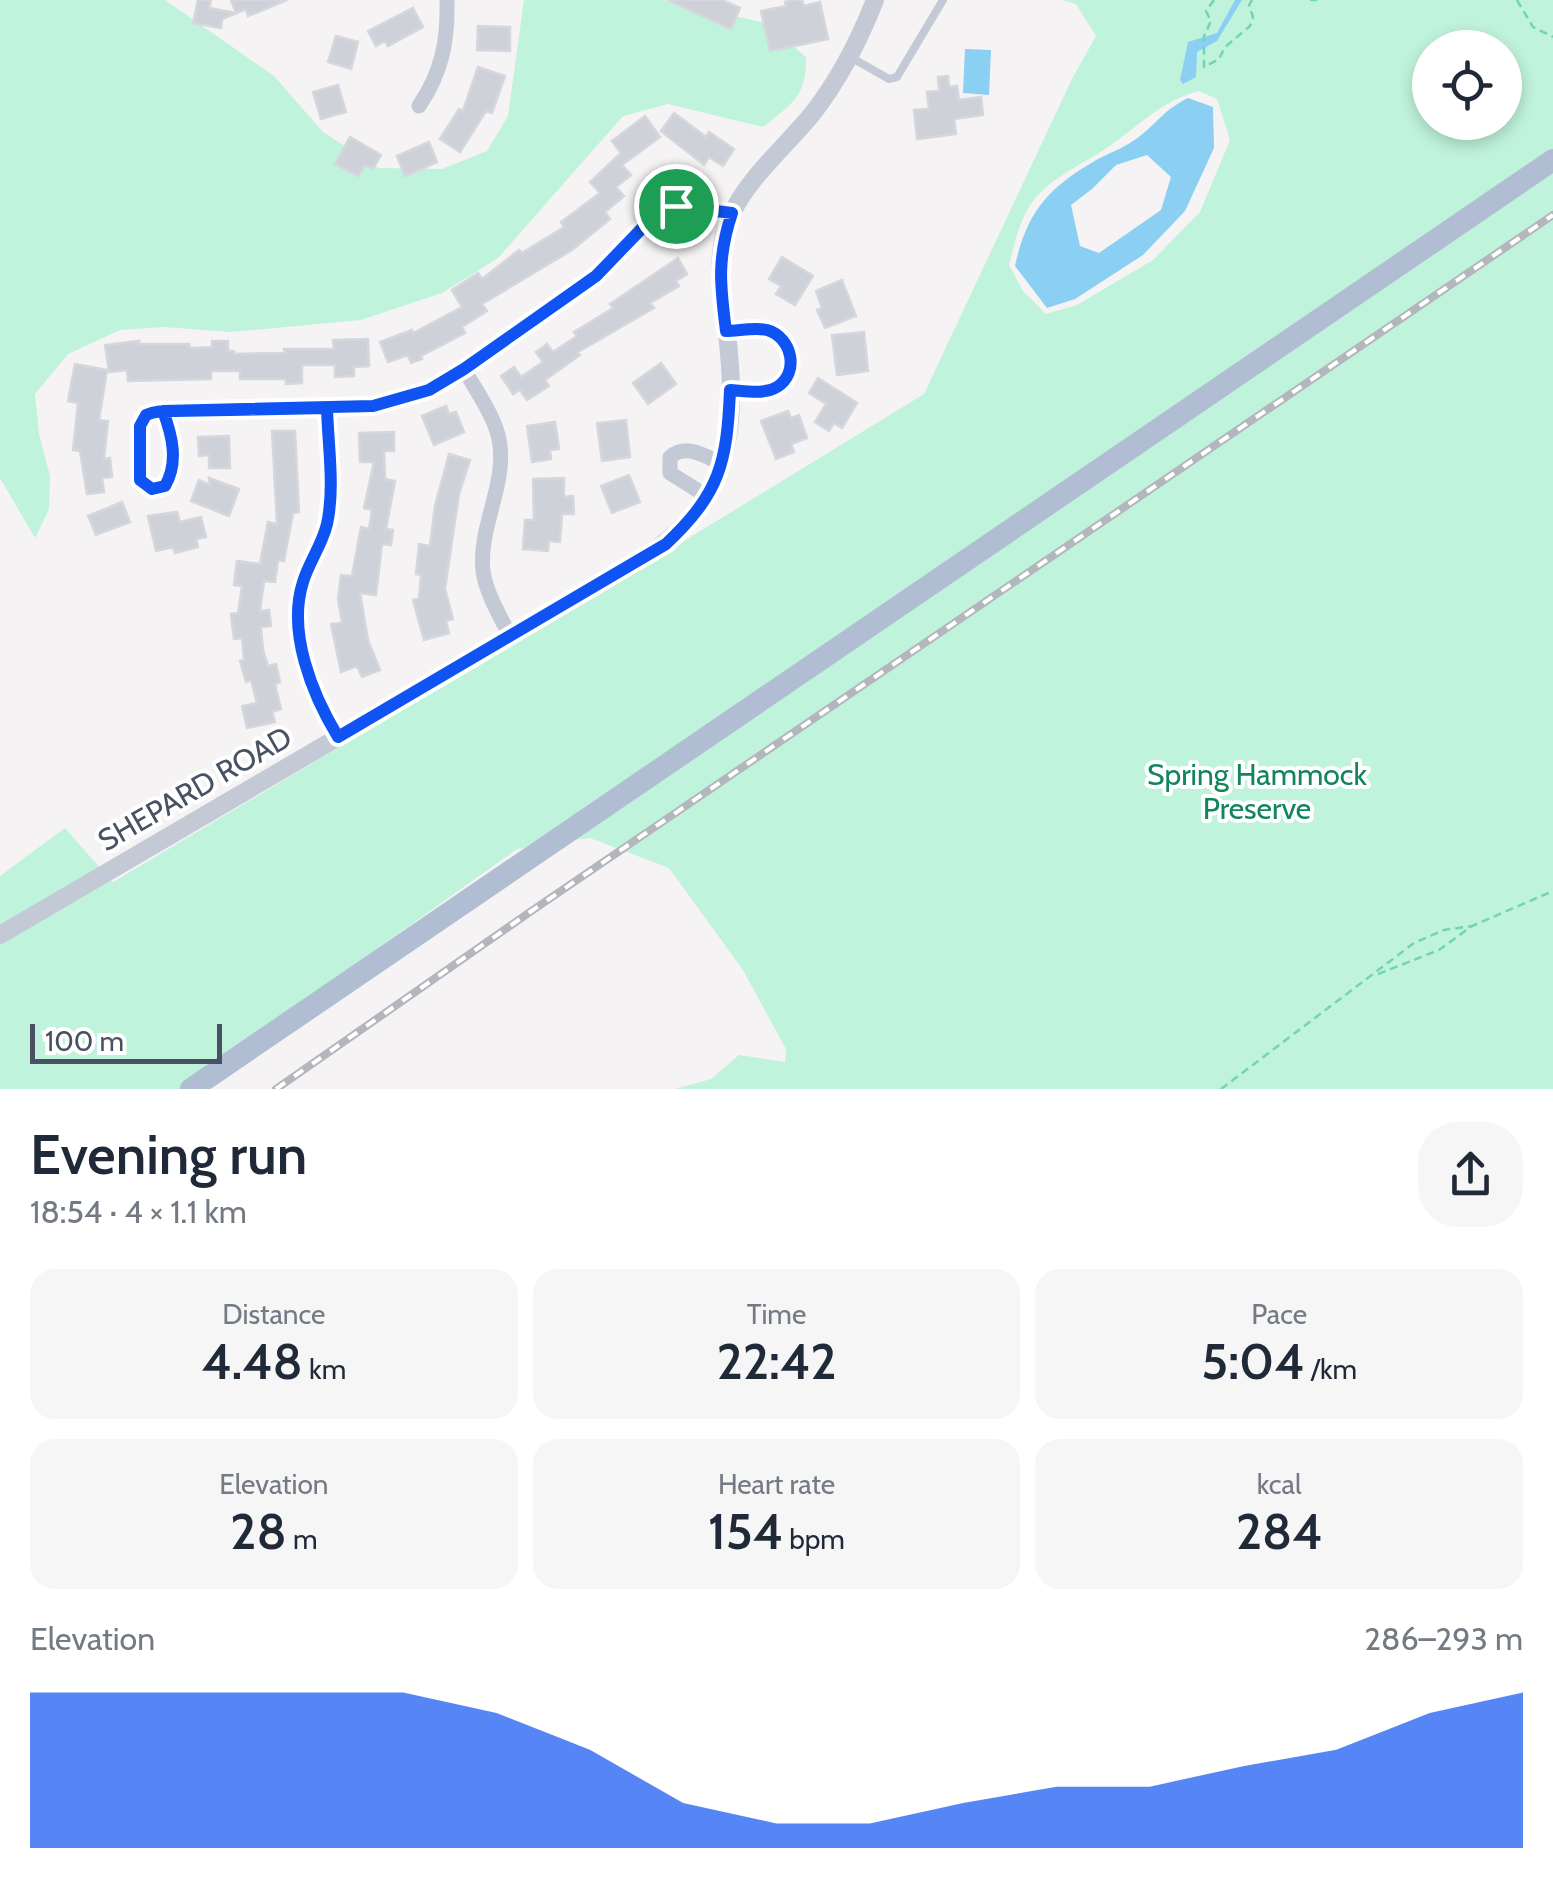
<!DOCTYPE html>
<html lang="en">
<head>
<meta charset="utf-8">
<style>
  :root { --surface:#fff; --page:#f6f6f7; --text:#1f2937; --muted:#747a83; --accent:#0f54f2 }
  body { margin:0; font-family:Cabin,sans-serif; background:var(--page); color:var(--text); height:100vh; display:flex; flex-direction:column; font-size:38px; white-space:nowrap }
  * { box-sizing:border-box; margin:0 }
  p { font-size:32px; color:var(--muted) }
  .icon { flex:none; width:55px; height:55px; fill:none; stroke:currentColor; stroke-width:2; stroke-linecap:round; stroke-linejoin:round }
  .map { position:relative; height:1089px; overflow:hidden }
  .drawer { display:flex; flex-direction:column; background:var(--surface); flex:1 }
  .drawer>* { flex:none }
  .fabs { position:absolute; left:1412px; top:30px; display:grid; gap:20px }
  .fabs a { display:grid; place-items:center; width:110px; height:110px; border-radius:50%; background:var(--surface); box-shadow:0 5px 15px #0003; font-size:50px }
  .scale { position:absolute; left:30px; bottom:25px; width:192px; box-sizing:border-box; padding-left:10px; border:5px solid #495262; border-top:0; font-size:28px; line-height:35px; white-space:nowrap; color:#495262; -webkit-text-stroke:8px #fff; paint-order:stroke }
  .pin { position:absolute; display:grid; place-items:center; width:85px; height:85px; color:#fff; margin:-42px; border:5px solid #fff; border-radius:50%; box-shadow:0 2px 10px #0007 }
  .round { display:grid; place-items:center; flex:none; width:105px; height:105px; border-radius:40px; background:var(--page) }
  .overview { display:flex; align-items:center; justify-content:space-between; height:170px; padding:0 30px }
  h1 { font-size:55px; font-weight:600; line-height:75px }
  .metrics { display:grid; grid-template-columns:repeat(3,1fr); gap:15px; height:170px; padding:10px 30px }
  .metrics div { display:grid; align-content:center; border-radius:25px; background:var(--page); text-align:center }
  .metrics b { font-size:50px; font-weight:600 }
  .metrics small { font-size:28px; font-weight:400 }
  .metrics p { font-size:28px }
  .chart { height:280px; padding:20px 30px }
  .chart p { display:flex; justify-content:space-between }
  .chart svg { width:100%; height:180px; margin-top:10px; fill:var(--accent); opacity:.7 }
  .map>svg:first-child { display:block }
  .green { fill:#c0f3db; fill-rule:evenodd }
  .water { fill:#8bcff3; fill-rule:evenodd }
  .building { fill:#ced1d8; stroke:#d6d7de; stroke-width:2.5 }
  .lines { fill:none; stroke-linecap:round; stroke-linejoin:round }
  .path { stroke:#75d4b2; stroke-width:2.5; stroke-dasharray:8 5; stroke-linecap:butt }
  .service { stroke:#c3cad5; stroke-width:8 }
  .minor { stroke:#c3cad5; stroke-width:15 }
  .tertiary { stroke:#c3cad5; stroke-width:18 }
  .primary { stroke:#b1bdd2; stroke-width:22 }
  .rail-casing { stroke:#b4b6bd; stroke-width:8 }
  .rail { stroke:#fff; stroke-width:4; stroke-dasharray:11; stroke-linecap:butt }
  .route-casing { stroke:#fff; stroke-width:20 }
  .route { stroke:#0f54f2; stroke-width:12 }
  .labels { text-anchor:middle; stroke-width:8; stroke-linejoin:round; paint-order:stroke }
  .park-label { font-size:30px; fill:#11855b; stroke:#fff }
  .street-label { font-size:30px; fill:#495262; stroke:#fff }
</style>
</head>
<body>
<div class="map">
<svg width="1553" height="1089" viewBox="0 0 1553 1089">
  <rect width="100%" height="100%" fill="#f5f3f3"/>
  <!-- green -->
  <path class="green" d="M0,0H165L274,76L323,132L379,168L442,169L487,151L508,116L524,0H665L765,23L806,57C807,96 792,104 763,127L668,104L623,116L498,258L442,293L361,320L231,332L164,327L120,330L68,354L35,394L39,434L50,476L49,509L35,538L0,478Z
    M1062,0H1553V152L536,846L517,849L180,1089H0V943L109,879L113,882L640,568L924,394L1072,79L1096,36L1076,4ZM1430,48H1505V122H1430ZM1199,91L1217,99L1230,140L1200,212L1153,260L1077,305L1046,314L1023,291L1009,265C1014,245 1020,218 1033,201C1052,176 1084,164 1108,147C1139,126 1162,100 1199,91Z
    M1553,168V1089H675L711,1079L739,1055L785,1062L786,1049L743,970L669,868L590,838L567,841Z
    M65,828L100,868L0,927V876Z"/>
  <!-- water -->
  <path class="water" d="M1235,0H1242L1217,41L1197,52L1196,77L1183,84L1180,80L1188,42L1217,33Z
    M965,49L991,50L989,95L963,93Z
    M1188,98L1213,107L1214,148L1185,211L1143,255L1075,299L1047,308L1015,266C1027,211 1049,187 1098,159C1112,152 1128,146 1140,136C1159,121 1164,110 1188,98ZM1147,155L1171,177L1161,210L1099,253L1080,246L1071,205L1092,189L1116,165Z"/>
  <!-- building -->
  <path class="building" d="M198,0H211L209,8L236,13L231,0H287L248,16L246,9L222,19L221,28L193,23Z
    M668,0H722L740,8L731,29Z
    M793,0H802L804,6L820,2L828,39L770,51L761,11L786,6L785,2Z
    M413,8L423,27L388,46L385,41L376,46L368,31Z
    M478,26L510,27V51L477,50Z
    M336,36L358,42L351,69L328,62Z
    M478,67L505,76L492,113L486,111L460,152L440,139L459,109L463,111Z
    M948,76L949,87L957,86L959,100L981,97L983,115L954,119L956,134L917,139L914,110L929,109L927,92L939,91L938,77Z
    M338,85L346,112L321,119L313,92Z
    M674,113L706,137L709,132L734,149L723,166L709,157L704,165L661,131Z
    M645,116L660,137L622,165L631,175L616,187L624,196L605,212L610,219L572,250L482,304L487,311L462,327L465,333L421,356L422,359L411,363L408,355L388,362L380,342L412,330L413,333L462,307L452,290L478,273L482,279L519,250L522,253L564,227L561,222L600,193L590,182L621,153L612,141Z
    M350,137L381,155L373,169L365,165L358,176L335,164Z
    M429,142L437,162L405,176L397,156Z
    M782,257L813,276L795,305L776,294L781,286L769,279Z
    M678,258L687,274L676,281L679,286L650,303L654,308L578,352L580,355L545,380L549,386L527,400L520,390L513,394L501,376L514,367L521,377L543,362L536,352L547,344L553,352L577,336L574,332L613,308L610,304Z
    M842,280L856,316L825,328L817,310L822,308L816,291Z
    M864,332L868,371L837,375L832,335Z
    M368,339L369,366L354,367V376L335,377V365H302V383L286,384V379H240V371H211V379L128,381L127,370L109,372L105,345L139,341V344H189L190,348L212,347V341H228V351H234V354L285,353L284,349H334L333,340Z
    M661,363L676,384L648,404L633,383Z
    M75,364L107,370L99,420L108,421L104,459L110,458L112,477L102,478L104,492L87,494L80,451L73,450L78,403L68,401Z
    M818,378L857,403L842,428L834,423L829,431L815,422L826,404L809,393Z
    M446,406L449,414L456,412L464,432L434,445L422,416Z
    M788,411L791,418L799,415L807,438L791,444L794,452L776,459L761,421Z
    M626,420L630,457L602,461L597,423Z
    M555,422L559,449L550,450L551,459L532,462L527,426Z
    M272,431H295L299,512L293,513L284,561L278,560L275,582L264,581L260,611L269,610L271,626L261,627L263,650L268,666L276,664L280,682L275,684L281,709L272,712L275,722L247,728L242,706L257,703L251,680L246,682L240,661L244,660L242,638L234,639L231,614L238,613L242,586L234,585L237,561L260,564L268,522L277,524Z
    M394,432V451H384L385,479L395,481L386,529L393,530L391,545L382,544L376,595L360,593L368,640L380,670L362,677L357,666L341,672L331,624L342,623L338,599L341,575L352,576L361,527L369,529L372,510L364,508L374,462H360L359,433Z
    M229,436L230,468H209V455L199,456L198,437Z
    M449,454L470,460L459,494L445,589L453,619L446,621L449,633L424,640L413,600L419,598L421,575L416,574L419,544L430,546L435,506Z
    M629,475L640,502L612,513L601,486Z
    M209,478L239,489L229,516L191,501L199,480L210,485Z
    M564,478V497L573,496L574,514H562L560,542L549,541L548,551L523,549L525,520H534L533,479Z
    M122,502L130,522L96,535L88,516Z
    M177,512L180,522L201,517L206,537L196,539L198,547L175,553L173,547L156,551L148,516Z"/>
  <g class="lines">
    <!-- path -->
    <path class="path" d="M1214,0L1206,11L1211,21L1204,36V67L1219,59L1225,47L1250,26L1253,17L1249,5L1252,0
      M1310,0H1317
      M1517,0L1533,27L1553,37
      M1378,974L1439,950L1472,926L1553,891
      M1221,1089L1414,943L1444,930L1472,926"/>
    <!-- service -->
    <path class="service" d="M852,58L889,79L897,77L943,0"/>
    <!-- minor -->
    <path class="minor" d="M419,106C442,72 448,41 447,0
      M726,331C738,331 755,327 767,330C792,337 800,373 777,387C764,395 744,391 729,390
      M464,369C476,391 494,415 499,439C508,483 478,527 483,571C486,593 500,616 510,636
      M327,407C328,445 335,487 327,524C322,545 309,562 303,582C287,632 312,694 337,737
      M163,411C172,435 178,462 165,486L152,489L140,480C140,459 131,422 154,411L373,406L429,390L464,369L596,276L663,211C686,203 708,209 732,213
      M708,497L670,473V457C687,443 705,456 722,464"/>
    <!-- tertiary -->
    <path class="tertiary" d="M0,935L636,563C733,502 739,432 726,325C721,287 714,249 732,213C750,176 787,145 813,113C840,78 859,41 875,0"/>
    <!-- primary -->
    <path class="primary" d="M191,1089L1553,160"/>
    <defs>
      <path id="rail" d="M276,1089L530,912L1553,215"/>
    </defs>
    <!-- rail casing -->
    <use href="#rail" class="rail-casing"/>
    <!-- rail -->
    <use href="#rail" class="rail"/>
  </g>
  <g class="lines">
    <defs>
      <path id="route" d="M676,206L650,220L596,276L464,369L429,390L373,406L163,411C172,435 179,462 165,486L152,489L140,480V426L146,415C155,411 163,411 174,411L327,408C328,446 335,487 327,524C322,545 309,562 303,582C287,632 312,694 338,737L666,544C720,493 727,463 730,390C745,391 764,395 777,387C800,373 792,337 767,330C755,327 738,331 726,331C720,285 717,258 732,213L676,206"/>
    </defs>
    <!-- route casing -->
    <use href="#route" class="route-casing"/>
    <!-- route -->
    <use href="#route" class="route"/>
  </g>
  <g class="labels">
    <!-- park labels -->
    <g class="park-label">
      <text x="1257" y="785">Spring Hammock<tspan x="1257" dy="34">Preserve</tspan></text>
    </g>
    <!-- street labels -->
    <g class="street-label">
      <text transform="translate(195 789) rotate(-30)" y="10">SHEPARD ROAD</text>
    </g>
  </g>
</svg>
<div class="fabs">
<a><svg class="icon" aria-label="locate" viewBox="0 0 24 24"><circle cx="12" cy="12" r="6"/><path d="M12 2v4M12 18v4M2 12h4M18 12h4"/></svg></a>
</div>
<div class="scale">100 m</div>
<div class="pin" style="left:676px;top:206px;background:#1e9e55"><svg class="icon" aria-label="arrive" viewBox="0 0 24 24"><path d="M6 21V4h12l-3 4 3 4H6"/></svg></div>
</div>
<section class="drawer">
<div class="overview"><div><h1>Evening run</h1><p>18:54 · 4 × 1.1 km</p></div><a class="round"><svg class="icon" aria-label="share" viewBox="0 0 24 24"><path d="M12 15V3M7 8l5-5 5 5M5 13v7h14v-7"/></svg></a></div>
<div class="metrics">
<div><p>Distance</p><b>4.48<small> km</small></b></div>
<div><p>Time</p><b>22:42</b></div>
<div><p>Pace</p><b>5:04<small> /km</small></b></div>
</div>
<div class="metrics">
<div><p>Elevation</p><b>28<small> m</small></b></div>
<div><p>Heart rate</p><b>154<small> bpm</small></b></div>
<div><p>kcal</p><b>284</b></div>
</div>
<div class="chart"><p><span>Elevation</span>286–293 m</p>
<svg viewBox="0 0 160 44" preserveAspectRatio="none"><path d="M0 44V6L10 6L20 6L30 6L40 6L50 11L60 20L70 33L80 38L90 38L100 33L110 29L120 29L130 24L140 20L150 11L160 6V44z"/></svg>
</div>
</section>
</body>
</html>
